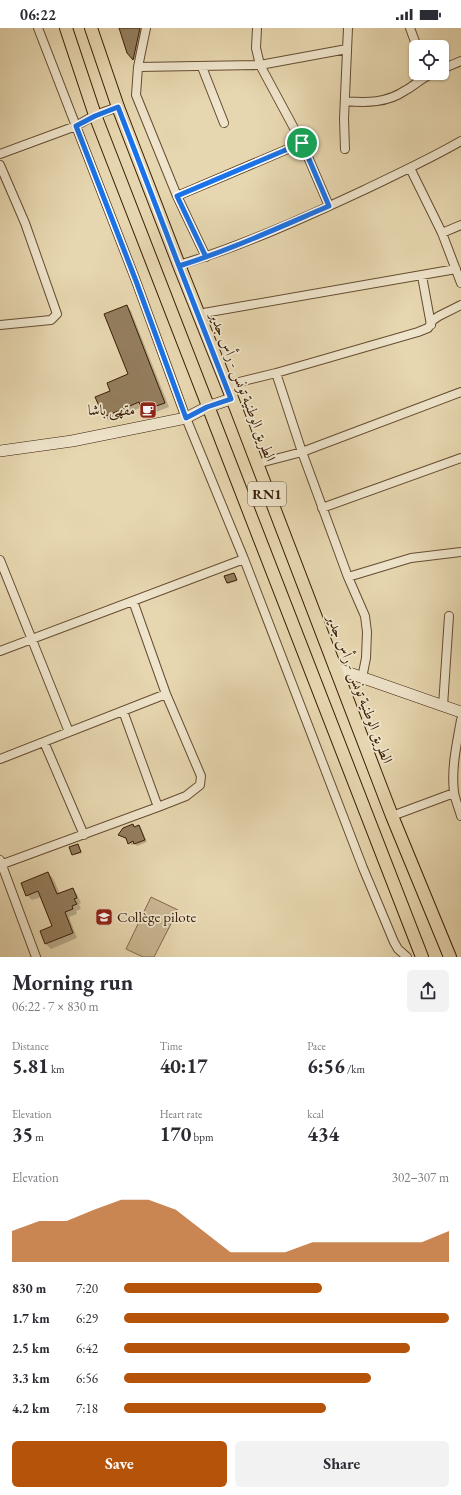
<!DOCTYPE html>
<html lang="en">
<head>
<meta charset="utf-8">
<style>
  :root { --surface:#fff; --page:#f2f2f3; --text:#2b2b33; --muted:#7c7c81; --accent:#b45309 }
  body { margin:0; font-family:"EB Garamond",Amiri,serif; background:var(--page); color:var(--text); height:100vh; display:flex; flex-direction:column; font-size:15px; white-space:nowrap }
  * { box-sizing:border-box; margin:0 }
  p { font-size:13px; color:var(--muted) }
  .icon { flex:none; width:22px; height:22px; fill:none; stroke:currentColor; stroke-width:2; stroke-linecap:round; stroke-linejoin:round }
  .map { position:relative; height:929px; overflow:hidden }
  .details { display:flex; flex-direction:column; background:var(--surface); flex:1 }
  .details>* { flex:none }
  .controls { position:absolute; left:409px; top:12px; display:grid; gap:8px }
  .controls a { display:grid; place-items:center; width:40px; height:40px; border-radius:6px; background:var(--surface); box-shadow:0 1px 3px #0004; font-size:20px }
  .pin { position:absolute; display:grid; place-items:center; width:34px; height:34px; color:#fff; margin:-17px; border:2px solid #fff; border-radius:50%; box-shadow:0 1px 4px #0007 }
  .round { display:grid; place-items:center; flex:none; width:42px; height:42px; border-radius:6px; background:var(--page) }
  .headline { display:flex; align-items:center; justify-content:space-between; height:68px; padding:0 12px }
  h1 { font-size:22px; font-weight:700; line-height:30px }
  .figures { display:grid; grid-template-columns:repeat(3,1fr); gap:6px; height:68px; padding:4px 12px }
  .figures div { display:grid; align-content:center }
  .figures b { font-size:20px; font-weight:700 }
  .figures small { font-size:11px; font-weight:400 }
  .figures p { font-size:11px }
  .chart { height:112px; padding:8px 12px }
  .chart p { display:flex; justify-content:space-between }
  .chart svg { width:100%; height:72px; margin-top:4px; fill:var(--accent); opacity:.7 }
  .cta { display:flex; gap:8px; margin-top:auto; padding:8px 12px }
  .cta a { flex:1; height:46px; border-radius:6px; background:var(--accent); color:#fff; font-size:16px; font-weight:700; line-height:46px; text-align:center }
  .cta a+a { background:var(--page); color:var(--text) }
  ul { padding:0 12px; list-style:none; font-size:13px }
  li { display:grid; grid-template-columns:64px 48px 1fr; align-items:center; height:30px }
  li i { height:10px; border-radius:5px; background:var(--accent) }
  .status { display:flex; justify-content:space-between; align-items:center; height:28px; padding:0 20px; background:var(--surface); direction:ltr }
  .status svg { height:11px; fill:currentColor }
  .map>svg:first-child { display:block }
  .pitch { fill:#cab793; stroke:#826a4c }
  .shadow { fill:#0003 }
  .building { fill:#947e5e; stroke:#3a1d05 }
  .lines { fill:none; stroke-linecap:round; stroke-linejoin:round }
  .street-casing { stroke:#654c30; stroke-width:10 }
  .secondary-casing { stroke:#3a1d05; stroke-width:12 }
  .primary-casing { stroke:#3a1d05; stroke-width:14 }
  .street { stroke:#efe5cc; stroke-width:8 }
  .secondary { stroke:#efe5cc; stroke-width:11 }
  .primary { stroke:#e7d7b0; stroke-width:12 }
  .route-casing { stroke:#fff; stroke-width:8 }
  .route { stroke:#1a73e8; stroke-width:5 }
  .labels { text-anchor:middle; stroke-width:3.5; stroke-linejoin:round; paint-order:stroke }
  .shield { fill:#efe5cc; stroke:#705941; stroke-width:1 }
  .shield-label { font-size:14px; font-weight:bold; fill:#3a1d05 }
  .street-label { font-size:15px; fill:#3a1d05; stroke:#efe5cc }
  .poi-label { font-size:15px; fill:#3a1d05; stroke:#efe5cc; text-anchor:end }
</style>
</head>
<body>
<div class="status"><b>06:22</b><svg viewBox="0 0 49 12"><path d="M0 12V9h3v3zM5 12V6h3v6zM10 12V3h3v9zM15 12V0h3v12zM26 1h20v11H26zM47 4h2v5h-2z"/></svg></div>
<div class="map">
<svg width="461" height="929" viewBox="0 0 461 929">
  <rect width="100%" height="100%" fill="#e7d7b0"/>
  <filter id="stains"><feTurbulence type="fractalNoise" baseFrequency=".005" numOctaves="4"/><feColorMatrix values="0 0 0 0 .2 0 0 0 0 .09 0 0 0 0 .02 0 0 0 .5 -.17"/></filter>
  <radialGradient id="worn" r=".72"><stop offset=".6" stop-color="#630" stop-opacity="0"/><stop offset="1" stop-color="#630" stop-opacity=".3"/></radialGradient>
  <!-- pitch -->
  <path class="pitch" d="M151,869L178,882L154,929H143L126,921Z"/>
  <!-- shadow -->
  <path class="shadow" d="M120,0H144L136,33L128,25Z
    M127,278L131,283L169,379L148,387L142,379L109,393L105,388L111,364L129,346Z
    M235,547L237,553L228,556L227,555Z
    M133,797L135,800L139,798L141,800L147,814L137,818L135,816L131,817L127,812L119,807Z
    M78,817L82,825L74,827L70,820Z
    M48,845L53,850L60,866L72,861L77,866L81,875L79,876L81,881L76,883L77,886L69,889L77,910L51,921L46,916L41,903L53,899L41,869L32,872L27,867Z"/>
  <!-- building -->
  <path class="building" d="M119,0H140L133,32L127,25Z
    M127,277L165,375L142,383L139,374L104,389L95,369L110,363L107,355L128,346L104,286Z
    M234,545L237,552L227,555L224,548Z
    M133,796L134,799L139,797L145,812L134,816L133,813L128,816L126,810L118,807L123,800Z
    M78,816L81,824L72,827L69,819Z
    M48,844L57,866L73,860L77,870L74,871L77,876L72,878L73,881L65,884L73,905L45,916L40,903L52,898L38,863L26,868L21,855Z"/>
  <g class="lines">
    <defs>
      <path id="street" d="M38,0L136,253L186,390L244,531L363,840L394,914L398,921L407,929
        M146,0L138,39L136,67L177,168L206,229
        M257,0L256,20L260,37L302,115L329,178
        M410,0L417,19
        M138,39L260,37L347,21
        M202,39L224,95
        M442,41L461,33
        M345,73C367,75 387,75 406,62C415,57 423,49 433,45
        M345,121L344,91L348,0
        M0,126L76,98L95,87L118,79
        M0,137L25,195L57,286L51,292L0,297
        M410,140L442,205L461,255
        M177,168L302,115
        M442,205L461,197
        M179,237C242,218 304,190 364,162C397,146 430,131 461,113
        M422,248L431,297
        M198,286L456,241
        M276,345L302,424L348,549L365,588L367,604L366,630L362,650
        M227,357L276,345L418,304L428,300L433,292L439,288L461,277
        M256,436L302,424L461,364
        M322,480L461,430
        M0,532L69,704
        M348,549L411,530L461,524
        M0,623L244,531
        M443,678L449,588
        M123,683L158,779
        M461,692C457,715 451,740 454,764C455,772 459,780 461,788
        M44,714L84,807
        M0,731L166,666
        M392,788L454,765
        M0,832L36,929
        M0,837L158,779L186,768L200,757L201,748L166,666L133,573"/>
      <path id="secondary" d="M0,423L72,413L186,390L207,379L231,371
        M335,640L461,684"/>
      <path id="primary" d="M66,0L95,87L422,929
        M91,0L118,79L179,237L227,357L392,788L450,929"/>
    </defs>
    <!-- street casing -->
    <use href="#street" class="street-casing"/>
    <!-- secondary casing -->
    <use href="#secondary" class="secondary-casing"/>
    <!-- primary casing -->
    <use href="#primary" class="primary-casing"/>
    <!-- street -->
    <use href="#street" class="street"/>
    <!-- secondary -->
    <use href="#secondary" class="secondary"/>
    <!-- primary -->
    <use href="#primary" class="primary"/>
  </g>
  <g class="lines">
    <defs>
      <path id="route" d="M302,115L177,168L206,229L179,238L118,79L95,88L76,98L136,253L186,390L207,379L231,371L179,238C230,222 280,199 329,178L302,115"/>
    </defs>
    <!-- route casing -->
    <use href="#route" class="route-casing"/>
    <!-- route -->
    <use href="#route" class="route"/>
  </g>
  <!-- icons -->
  <defs>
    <symbol id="cafe-square" viewBox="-11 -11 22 22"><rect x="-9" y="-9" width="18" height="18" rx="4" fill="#8f2418" stroke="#efe5cc"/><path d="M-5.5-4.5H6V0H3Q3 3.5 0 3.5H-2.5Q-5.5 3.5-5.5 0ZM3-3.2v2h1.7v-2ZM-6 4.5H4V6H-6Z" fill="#fff"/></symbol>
    <symbol id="school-square" viewBox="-11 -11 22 22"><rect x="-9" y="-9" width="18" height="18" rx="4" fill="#8f2418" stroke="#efe5cc"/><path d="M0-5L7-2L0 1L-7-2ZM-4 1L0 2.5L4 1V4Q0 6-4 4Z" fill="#fff"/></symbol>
  </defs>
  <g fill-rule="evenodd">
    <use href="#cafe-square" x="138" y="372" width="20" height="20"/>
    <use href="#school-square" x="94" y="879" width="20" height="20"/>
  </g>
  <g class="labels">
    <!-- shield labels -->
    <rect class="shield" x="248" y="454" width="38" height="24" rx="3"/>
    <g class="shield-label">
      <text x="267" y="471">RN1</text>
    </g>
    <!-- street labels -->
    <g class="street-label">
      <text transform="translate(243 359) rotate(69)" y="5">الطريق الوطنية تونس - رأس جدير</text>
      <text transform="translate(360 661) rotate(69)" y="5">الطريق الوطنية تونس - رأس جدير</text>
    </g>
    <!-- poi labels -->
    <g class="poi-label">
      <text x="135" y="387">مقهى باشا</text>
      <text x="117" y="894" text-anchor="start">Collège pilote</text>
    </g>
  </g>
  <rect width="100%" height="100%" filter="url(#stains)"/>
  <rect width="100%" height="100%" fill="url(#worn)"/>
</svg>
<div class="controls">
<a><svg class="icon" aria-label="locate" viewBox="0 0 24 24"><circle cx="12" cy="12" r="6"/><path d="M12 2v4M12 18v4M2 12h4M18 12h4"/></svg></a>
</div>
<div class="pin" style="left:302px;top:115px;background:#1e9e55"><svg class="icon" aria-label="arrive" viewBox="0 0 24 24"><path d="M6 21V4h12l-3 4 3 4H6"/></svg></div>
</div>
<section class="details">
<div class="headline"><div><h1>Morning run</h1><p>06:22 · 7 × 830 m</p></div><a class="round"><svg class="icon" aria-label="share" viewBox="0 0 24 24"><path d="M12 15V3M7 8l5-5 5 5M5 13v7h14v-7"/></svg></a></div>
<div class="figures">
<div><p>Distance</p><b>5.81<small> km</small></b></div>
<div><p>Time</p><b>40:17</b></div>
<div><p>Pace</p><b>6:56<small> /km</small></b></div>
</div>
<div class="figures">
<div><p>Elevation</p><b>35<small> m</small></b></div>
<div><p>Heart rate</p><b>170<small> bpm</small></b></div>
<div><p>kcal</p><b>434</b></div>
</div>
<div class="chart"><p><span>Elevation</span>302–307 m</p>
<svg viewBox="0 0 160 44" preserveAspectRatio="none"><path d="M0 44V25L10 19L20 19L30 12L40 6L50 6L60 12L70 25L80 38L90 38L100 38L110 32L120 32L130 32L140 32L150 32L160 25V44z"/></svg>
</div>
<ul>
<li><b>830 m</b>7:20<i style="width:61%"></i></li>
<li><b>1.7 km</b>6:29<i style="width:100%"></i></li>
<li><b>2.5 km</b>6:42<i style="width:88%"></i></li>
<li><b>3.3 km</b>6:56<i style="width:76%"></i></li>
<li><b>4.2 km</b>7:18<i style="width:62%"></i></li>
</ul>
<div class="cta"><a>Save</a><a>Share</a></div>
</section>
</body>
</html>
